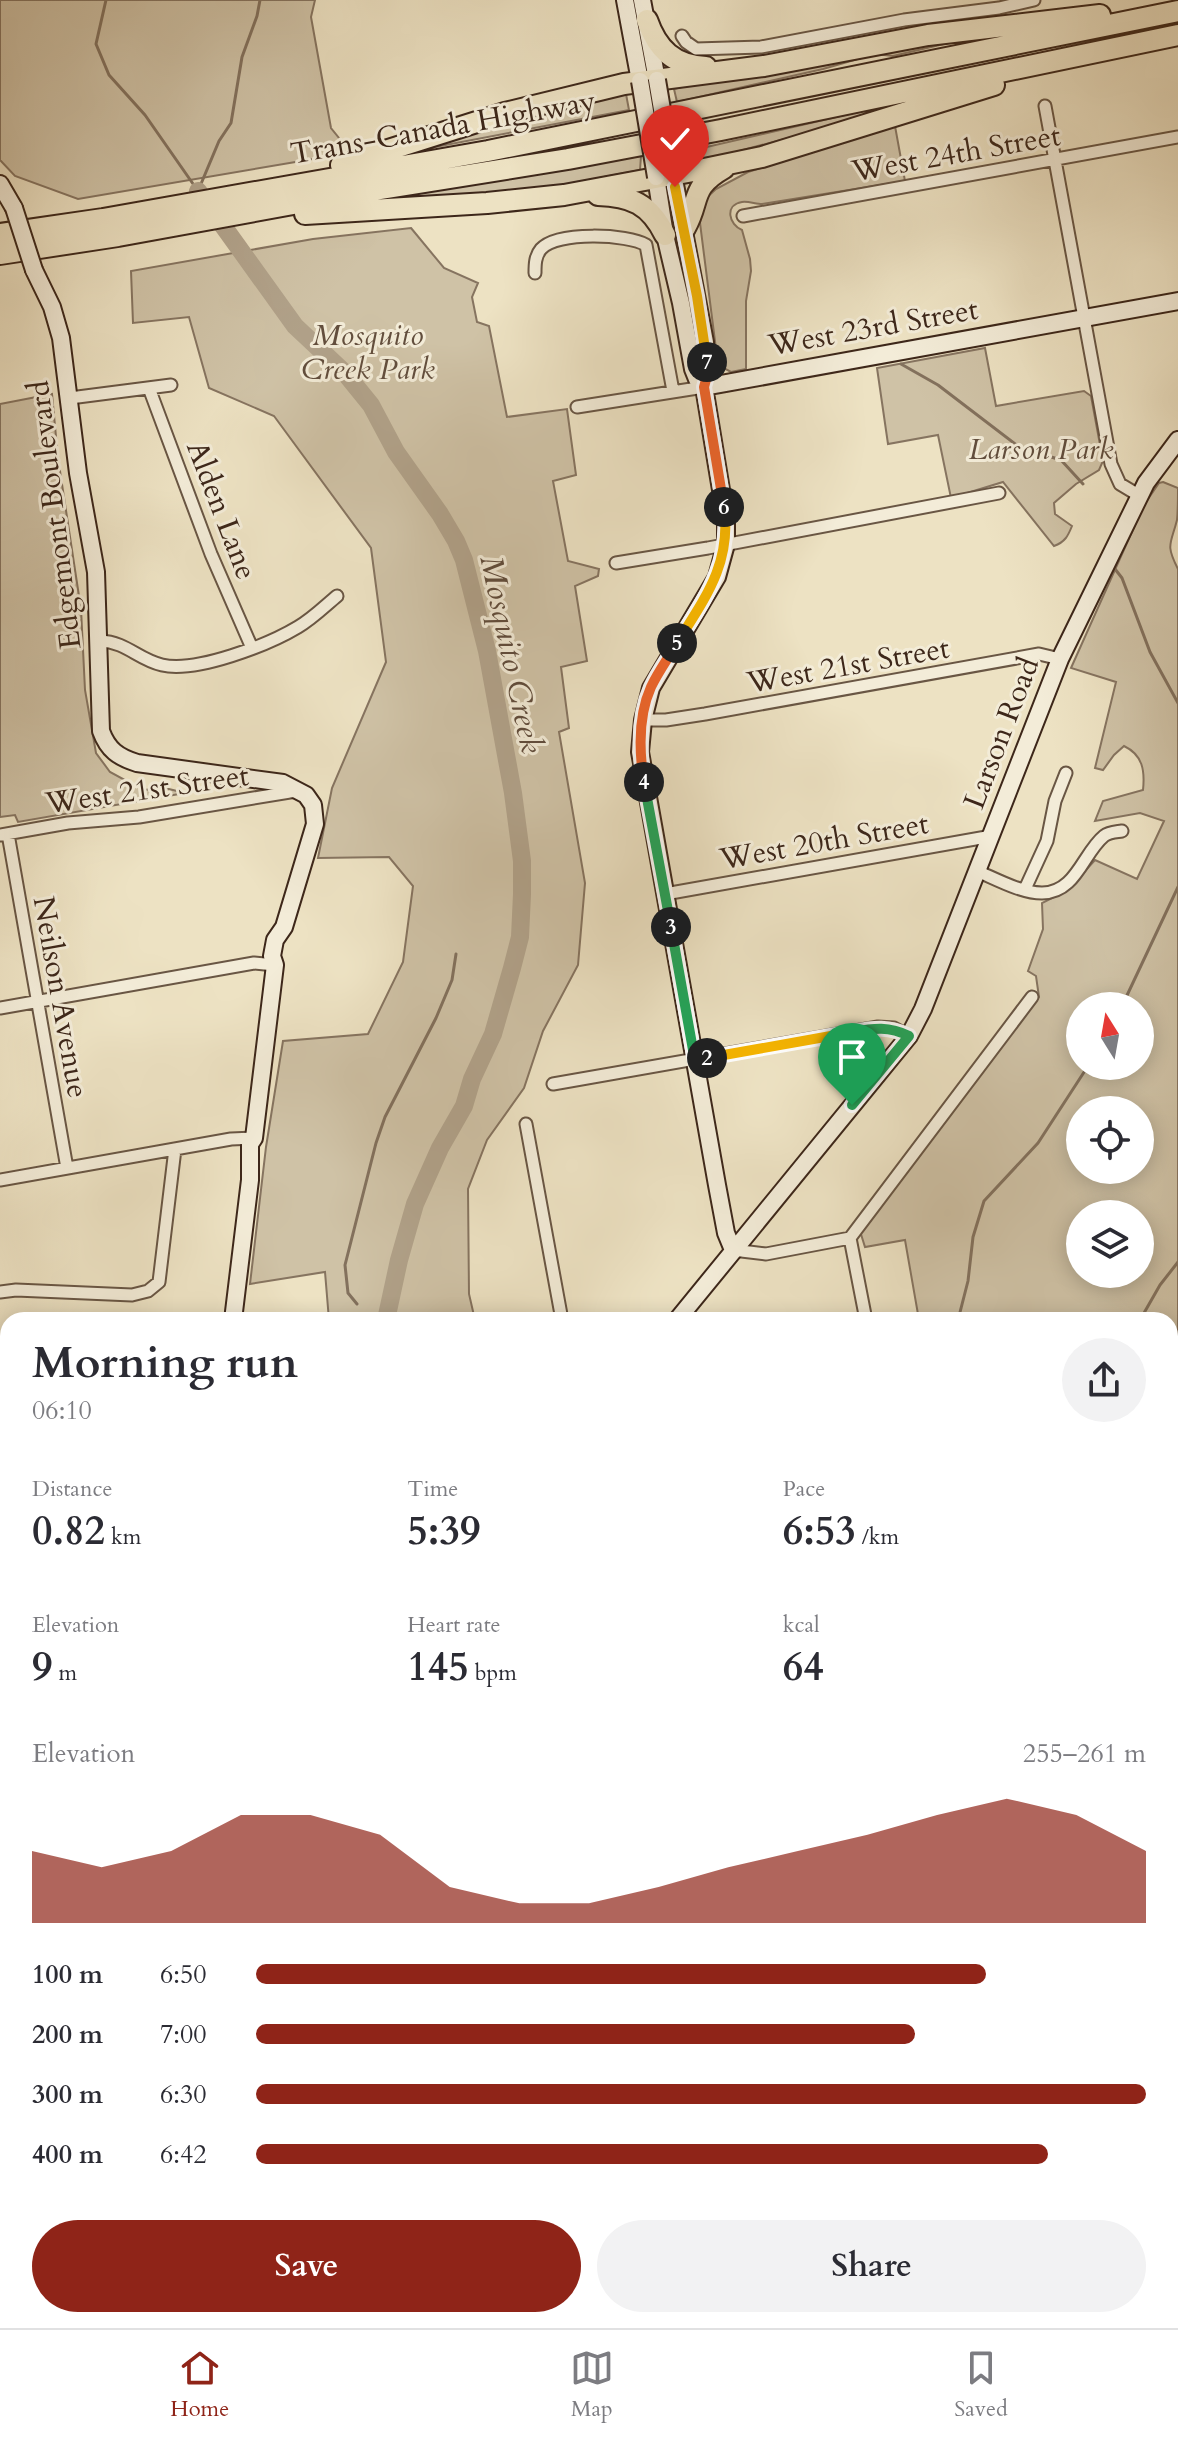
<!DOCTYPE html>
<html lang="en">
<head>
<meta charset="utf-8">
<style>
  :root { --surface:#fff; --page:#f2f2f3; --text:#2b2b33; --muted:#7c7c81; --line:#e1e1e2; --accent:#8f2418 }
  body { margin:0; font-family:Cardo,serif; background:var(--page); color:var(--text); height:100vh; display:flex; flex-direction:column; font-size:30px; white-space:nowrap }
  * { box-sizing:border-box; margin:0 }
  p { font-size:26px; color:var(--muted) }
  .icon { flex:none; width:44px; height:44px; fill:none; stroke:currentColor; stroke-width:2; stroke-linecap:round; stroke-linejoin:round }
  .map { position:relative; flex:1; overflow:hidden }
  .side { position:absolute; left:0px; top:1312px; width:1178px; height:1016px; display:flex; flex-direction:column; background:var(--surface); border-radius:24px 24px 0 0; box-shadow:0 4px 20px #0003 }
  .side>* { flex:none }
  .needle { width:52px; rotate:349deg }
  .controls { position:absolute; left:1066px; top:992px; display:grid; gap:16px }
  .controls a { display:grid; place-items:center; width:88px; height:88px; border-radius:50%; background:var(--surface); box-shadow:0 4px 20px #0003; font-size:40px }
  .pin { position:absolute; display:grid; place-items:center; width:68px; height:68px; color:#fff; margin:-82px -34px; border-radius:50% 50% 50% 0; rotate:-45deg; box-shadow:0 0 8px #0007 }
  .pin .icon { rotate:45deg }
  .km { position:absolute; width:40px; height:40px; margin:-20px; border-radius:50%; background:#222; color:#fff; font-size:22px; line-height:40px; text-align:center }
  .round { display:grid; place-items:center; flex:none; width:84px; height:84px; border-radius:42px; background:var(--page) }
  .summary { display:flex; align-items:center; justify-content:space-between; height:136px; padding:0 32px }
  h1 { font-size:44px; font-weight:700; line-height:60px }
  .stats { display:grid; grid-template-columns:repeat(3,1fr); gap:12px; height:136px; padding:8px 32px }
  .stats div { display:grid; align-content:center }
  .stats b { font-size:40px; font-weight:700 }
  .stats small { font-size:22px; font-weight:400 }
  .stats p { font-size:22px }
  .chart { height:224px; padding:16px 32px }
  .chart p { display:flex; justify-content:space-between }
  .chart svg { width:100%; height:144px; margin-top:8px; fill:var(--accent); opacity:.7 }
  .button { display:flex; gap:16px; margin-top:auto; padding:16px 32px }
  .button a { flex:1; height:92px; border-radius:48px; background:var(--accent); color:#fff; font-size:32px; font-weight:700; line-height:92px; text-align:center }
  .button a+a { background:var(--page); color:var(--text) }
  ul { padding:0 32px; list-style:none; font-size:26px }
  li { display:grid; grid-template-columns:128px 96px 1fr; align-items:center; height:60px }
  li i { height:20px; border-radius:10px; background:var(--accent) }
  .tabs { display:flex; justify-content:space-around; align-items:center; height:112px; border-top:2px solid var(--line); background:var(--surface); font-size:22px; color:var(--muted) }
  .tabs a { display:grid; justify-items:center; gap:4px }
  .tabs .on { color:var(--accent) }
  .map>svg:first-child { display:block }
  .green { fill:#cfc2a6; stroke:#867460; stroke-width:2; fill-rule:evenodd }
  .lines { fill:none; stroke-linecap:round; stroke-linejoin:round }
  .stream { stroke:#83715d; stroke-width:3 }
  .river { stroke:#b1a28a; stroke-width:18 }
  .street-casing { stroke:#695644; stroke-width:15 }
  .secondary-casing { stroke:#3d271a; stroke-width:20 }
  .highway-casing { stroke:#3d271a; stroke-width:24 }
  .street { stroke:#f3ecd8; stroke-width:11 }
  .secondary { stroke:#f3ecd8; stroke-width:16 }
  .highway { stroke:#ede2c3; stroke-width:20 }
  .secondary-bridge-casing { stroke:#3d271a; stroke-width:20; stroke-linecap:butt }
  .secondary-bridge { stroke:#f3ecd8; stroke-width:16 }
  .split-1-casing { stroke:#fff; stroke-width:16 }
  .split-2-casing { stroke:#fff; stroke-width:16 }
  .split-3-casing { stroke:#fff; stroke-width:16 }
  .split-4-casing { stroke:#fff; stroke-width:16 }
  .split-5-casing { stroke:#fff; stroke-width:16 }
  .split-6-casing { stroke:#fff; stroke-width:16 }
  .split-7-casing { stroke:#fff; stroke-width:16 }
  .split-8-casing { stroke:#fff; stroke-width:16 }
  .split-1 { stroke:#22a559; stroke-width:10 }
  .split-2 { stroke:#f5b400; stroke-width:10 }
  .split-3 { stroke:#22a559; stroke-width:10 }
  .split-4 { stroke:#22a559; stroke-width:10 }
  .split-5 { stroke:#f0652b; stroke-width:10 }
  .split-6 { stroke:#f5b400; stroke-width:10 }
  .split-7 { stroke:#f0652b; stroke-width:10 }
  .split-8 { stroke:#f5b400; stroke-width:10 }
  .labels { text-anchor:middle; stroke-width:6; stroke-linejoin:round; paint-order:stroke }
  .street-label { font-size:30px; fill:#3d271a; stroke:#f3ecd8 }
  .park-label { font-size:30px; font-style:italic; fill:#624e3d; stroke:#f3ecd8 }
  .water-label { font-size:32px; font-style:italic; fill:#604c3c; stroke:#f3ecd8 }
</style>
</head>
<body>
<div class="map">
<svg width="1178" height="2328" viewBox="0 0 1178 2328">
  <rect width="100%" height="100%" fill="#ede2c3"/>
  <filter id="stains"><feTurbulence type="fractalNoise" baseFrequency=".0025" numOctaves="4"/><feColorMatrix values="0 0 0 0 .2 0 0 0 0 .09 0 0 0 0 .02 0 0 0 .5 -.17"/></filter>
  <radialGradient id="worn" r=".72"><stop offset=".6" stop-color="#630" stop-opacity="0"/><stop offset="1" stop-color="#630" stop-opacity=".3"/></radialGradient>
  <!-- green -->
  <path class="green" d="M0,0H315L311,17L331,128L343,143L336,152L325,157L78,199L15,176L0,160Z
    M961,40L893,56L875,54L823,69L677,102L674,89L693,84L857,55Z
    M626,94L629,110L388,156L589,96Z
    M884,106L885,112L702,161L698,149Z
    M895,126L905,181L762,204C756,204 748,201 742,202C724,205 729,225 742,230L750,259L751,271L746,301V369L731,372L718,365L700,223L702,202L716,189L748,172Z
    M641,156L640,170L547,188L379,203L376,196Z
    M411,228L444,268L478,283L472,297L477,322L489,326L507,417L567,409L576,475L553,481L568,561L599,569L598,576L575,586L587,661L561,667L569,728L559,732L585,883L578,965L543,1031L524,1088L487,1140L468,1189L469,1294L475,1320H329L325,1272L250,1284L266,1147L283,1041L368,1034L403,962L413,886L389,857L318,858L332,788L386,662L371,548L274,416L209,388L189,317L133,323L131,271L313,239Z
    M985,348L996,406L1084,391L1091,396L1103,461L1099,470L1076,484L1054,503L1055,514L1072,526C1068,536 1065,542 1054,546L1003,482L951,498L938,435L888,444L877,368Z
    M52,394L58,458L81,609L85,690L96,753L110,772L143,790L165,788L185,793L18,822L15,815L0,817V404Z
    M1163,482L1178,488C1178,498 1178,511 1177,520C1171,544 1165,544 1178,569V1644L1170,1645V1320H919L905,1240L865,1247L860,1231L1039,997L1036,976L1028,971L1043,929L1042,903L1068,890L1095,860L1137,879L1164,821L1140,813L1095,821L1103,801L1143,790C1145,771 1143,755 1124,746L1114,755L1103,770L1095,768L1116,682L1071,668L1144,505L1159,483ZM1080,1006H1140V1066H1080ZM1080,1110H1140V1170H1080ZM1080,1214H1140V1274H1080Z
    M431,2320H482L484,2328H433Z
    M770,2320H835L834,2328H767Z"/>
  <g class="lines">
    <!-- stream -->
    <path class="stream" d="M106,0L96,44L109,75L145,115L198,191
      M198,191L219,141L231,123L242,57L257,16L260,0
      M901,364L938,385L1019,447L1061,460L1083,484
      M1115,569L1122,578L1150,652L1178,703
      M1122,1006L1178,887
      M357,1304L348,1293L345,1265L376,1143L385,1117L436,1018L452,980L456,954
      M958,1320L968,1281L973,1237L984,1201L1038,1143L1088,1066
      M1140,1320L1160,1285L1178,1262
      M793,2328L801,2320"/>
    <!-- river -->
    <path class="river" d="M198,191L295,326L345,373L371,405L396,452L440,514L456,541L464,560L487,651L513,793L522,861V894L520,937L512,968L493,1034L472,1079L464,1106L440,1148L415,1204L399,1260L386,1320
      M438,2320L443,2328"/>
    <defs>
      <path id="street" d="M682,36L686,42L696,49L761,47L904,20L999,8L1034,0
        M1045,106L1111,464L1120,484L1140,496
        M743,216L1178,137
        M535,273C535,265 535,256 541,249C557,231 628,234 646,245L673,391
        M149,388L211,554L252,648
        M70,398L171,385
        M577,407L704,387
        M616,563L708,548L999,493
        M100,641C127,642 137,659 162,665C196,673 268,645 298,627C312,619 325,606 337,596
        M643,720H666L705,714L1039,654L1060,659
        M8,834L67,1168
        M0,835L68,823L139,817L296,791
        M977,871C996,879 1021,893 1042,893C1076,893 1083,853 1104,836C1109,832 1116,832 1122,831
        M1025,889L1047,841L1055,801L1066,773
        M665,894L992,836
        M0,1008L254,963L275,965
        M553,1084L878,1027L894,1028L909,1036
        M526,1124L562,1320
        M0,1180L231,1139L254,1138
        M733,1250L766,1254L850,1238
        M0,1292L16,1290L132,1295L148,1291L159,1282L175,1149
        M866,1320L850,1238L1032,997
        M0,1521L8,1520
        M0,1589L8,1587
        M1170,1666L1178,1664
        M1170,1841L1178,1840
        M0,2239L8,2237
        M1170,2298L1178,2302
        M129,2320L130,2328
        M707,2320L708,2328"/>
      <path id="secondary" d="M625,0L640,81
        M642,0L657,80
        M673,174L705,342L707,376L704,387L726,520V544L717,577L651,688L643,720L640,752L717,1185L726,1233L733,1250
        M656,177L665,235L681,303L693,369L697,379L704,387
        M0,184L14,208
        M34,270L52,307L61,338L78,473L96,572L101,731C108,750 118,757 137,763L283,783L306,795L313,805L315,824L284,927L275,940L272,956L275,965L254,1138L250,1144V1180L233,1320
        M704,387L1178,301
        M677,1320L909,1036L923,1009L1060,659L1146,483L1178,440
        M0,1721L8,1719
        M0,1910L8,1912
        M1170,2018L1178,2016
        M1170,2044L1178,2043
        M368,2320L369,2328
        M1046,2320L1065,2328
        M589,2328L598,2320"/>
      <path id="highway" d="M647,20C657,49 674,66 706,67
        M341,165L505,113L624,84L764,66L928,35L1100,15
        M598,195C631,196 650,204 665,235
        M305,214L487,203L564,195L704,169L762,157L994,85
        M685,228C701,200 689,188 724,168
        M0,234L103,219L488,151L1178,11
        M0,254L118,236L337,196L568,159L721,130L1178,35"/>
    </defs>
    <!-- street casing -->
    <use href="#street" class="street-casing"/>
    <!-- secondary casing -->
    <use href="#secondary" class="secondary-casing"/>
    <!-- highway casing -->
    <use href="#highway" class="highway-casing"/>
    <!-- street -->
    <use href="#street" class="street"/>
    <!-- secondary -->
    <use href="#secondary" class="secondary"/>
    <!-- highway -->
    <use href="#highway" class="highway"/>
    <defs>
      <path id="secondary-bridge" d="M657,80L673,174
        M640,81L656,177
        M14,208L34,270"/>
    </defs>
    <!-- secondary-bridge casing -->
    <use href="#secondary-bridge" class="secondary-bridge-casing"/>
    <!-- secondary-bridge -->
    <use href="#secondary-bridge" class="secondary-bridge"/>
  </g>
  <g class="lines">
    <defs>
      <path id="split-1" d="M852,1105L909,1036C889,1026 874,1028 853,1032"/>
      <path id="split-2" d="M707,1058L853,1032"/>
      <path id="split-3" d="M671,927L695,1061L707,1058"/>
      <path id="split-4" d="M644,782L671,927"/>
      <path id="split-5" d="M644,782C639,751 638,716 651,687C658,672 669,657 677,643"/>
      <path id="split-6" d="M677,643C705,598 732,563 724,507"/>
      <path id="split-7" d="M707,362V376L704,387L724,507"/>
      <path id="split-8" d="M675,187L697,296L707,362"/>
    </defs>
    <!-- split-1 casing -->
    <use href="#split-1" class="split-1-casing"/>
    <!-- split-2 casing -->
    <use href="#split-2" class="split-2-casing"/>
    <!-- split-3 casing -->
    <use href="#split-3" class="split-3-casing"/>
    <!-- split-4 casing -->
    <use href="#split-4" class="split-4-casing"/>
    <!-- split-5 casing -->
    <use href="#split-5" class="split-5-casing"/>
    <!-- split-6 casing -->
    <use href="#split-6" class="split-6-casing"/>
    <!-- split-7 casing -->
    <use href="#split-7" class="split-7-casing"/>
    <!-- split-8 casing -->
    <use href="#split-8" class="split-8-casing"/>
    <!-- split-1 -->
    <use href="#split-1" class="split-1"/>
    <!-- split-2 -->
    <use href="#split-2" class="split-2"/>
    <!-- split-3 -->
    <use href="#split-3" class="split-3"/>
    <!-- split-4 -->
    <use href="#split-4" class="split-4"/>
    <!-- split-5 -->
    <use href="#split-5" class="split-5"/>
    <!-- split-6 -->
    <use href="#split-6" class="split-6"/>
    <!-- split-7 -->
    <use href="#split-7" class="split-7"/>
    <!-- split-8 -->
    <use href="#split-8" class="split-8"/>
  </g>
  <g class="labels">
    <!-- street labels -->
    <g class="street-label">
      <text transform="translate(443 127) rotate(-10)" y="10">Trans-Canada Highway</text>
      <text transform="translate(956 153) rotate(-10)" y="10">West 24th Street</text>
      <text transform="translate(873 327) rotate(-10)" y="10">West 23rd Street</text>
      <text transform="translate(222 510) rotate(69)" y="10">Alden Lane</text>
      <text transform="translate(54 515) rotate(-97)" y="10">Edgemont Boulevard</text>
      <text transform="translate(848 665) rotate(-10)" y="10">West 21st Street</text>
      <text transform="translate(1001 733) rotate(-69)" y="10">Larson Road</text>
      <text transform="translate(147 789) rotate(-8)" y="10">West 21st Street</text>
      <text transform="translate(824 841) rotate(-10)" y="10">West 20th Street</text>
      <text transform="translate(61 997) rotate(80)" y="10">Neilson Avenue</text>
    </g>
    <!-- park labels -->
    <g class="park-label">
      <text x="368" y="345">Mosquito<tspan x="368" dy="34">Creek Park</tspan></text>
      <text x="1041" y="459">Larson Park</text>
    </g>
    <!-- water labels -->
    <g class="water-label">
      <text transform="translate(512 654) rotate(78)" y="11">Mosquito Creek</text>
    </g>
  </g>
  <rect width="100%" height="100%" filter="url(#stains)"/>
  <rect width="100%" height="100%" fill="url(#worn)"/>
</svg>
<div class="controls">
<a><svg class="needle" viewBox="-14 -14 28 28"><path d="M0-13l5 13h-10z" fill="#e53935"/><path d="M0 13l5-13h-10z" fill="#7c7c81"/></svg></a>
<a><svg class="icon" aria-label="locate" viewBox="0 0 24 24"><circle cx="12" cy="12" r="6"/><path d="M12 2v4M12 18v4M2 12h4M18 12h4"/></svg></a>
<a><svg class="icon" aria-label="layers" viewBox="0 0 24 24"><path d="M12 4l9 5-9 5-9-5zM3 14l9 5 9-5"/></svg></a>
</div>
<div class="pin" style="left:852px;top:1105px;background:#1e9e55"><svg class="icon" aria-label="arrive" viewBox="0 0 24 24"><path d="M6 21V4h12l-3 4 3 4H6"/></svg></div>
<div class="pin" style="left:675px;top:187px;background:#d93025"><svg class="icon" aria-label="check" viewBox="0 0 24 24"><path d="M5 12l5 5 9-10"/></svg></div>
<b class="km" style="left:707px;top:1058px">2</b>
<b class="km" style="left:671px;top:927px">3</b>
<b class="km" style="left:644px;top:782px">4</b>
<b class="km" style="left:677px;top:643px">5</b>
<b class="km" style="left:724px;top:507px">6</b>
<b class="km" style="left:707px;top:362px">7</b>
<section class="side">
<div class="summary"><div><h1>Morning run</h1><p>06:10</p></div><a class="round"><svg class="icon" aria-label="share" viewBox="0 0 24 24"><path d="M12 15V3M7 8l5-5 5 5M5 13v7h14v-7"/></svg></a></div>
<div class="stats">
<div><p>Distance</p><b>0.82<small> km</small></b></div>
<div><p>Time</p><b>5:39</b></div>
<div><p>Pace</p><b>6:53<small> /km</small></b></div>
</div>
<div class="stats">
<div><p>Elevation</p><b>9<small> m</small></b></div>
<div><p>Heart rate</p><b>145<small> bpm</small></b></div>
<div><p>kcal</p><b>64</b></div>
</div>
<div class="chart"><p><span>Elevation</span>255–261 m</p>
<svg viewBox="0 0 160 44" preserveAspectRatio="none"><path d="M0 44V22L10 27L20 22L30 11L40 11L50 17L60 33L70 38L80 38L90 33L100 27L110 22L120 17L130 11L140 6L150 11L160 22V44z"/></svg>
</div>
<ul>
<li><b>100 m</b>6:50<i style="width:82%"></i></li>
<li><b>200 m</b>7:00<i style="width:74%"></i></li>
<li><b>300 m</b>6:30<i style="width:100%"></i></li>
<li><b>400 m</b>6:42<i style="width:89%"></i></li>
</ul>
<div class="button"><a>Save</a><a>Share</a></div>
</section>
</div>
<nav class="tabs">
<a class="on"><svg class="icon" aria-label="home" viewBox="0 0 24 24"><path d="M3 11l9-7 9 7M6 9v11h12V9"/></svg>Home</a>
<a><svg class="icon" aria-label="map" viewBox="0 0 24 24"><path d="M3 6l6-2 6 2 6-2v14l-6 2-6-2-6 2zM9 4v14M15 6v14"/></svg>Map</a>
<a><svg class="icon" aria-label="saved" viewBox="0 0 24 24"><path d="M7 4h10v16l-5-4-5 4z"/></svg>Saved</a>
</nav>
</body>
</html>
